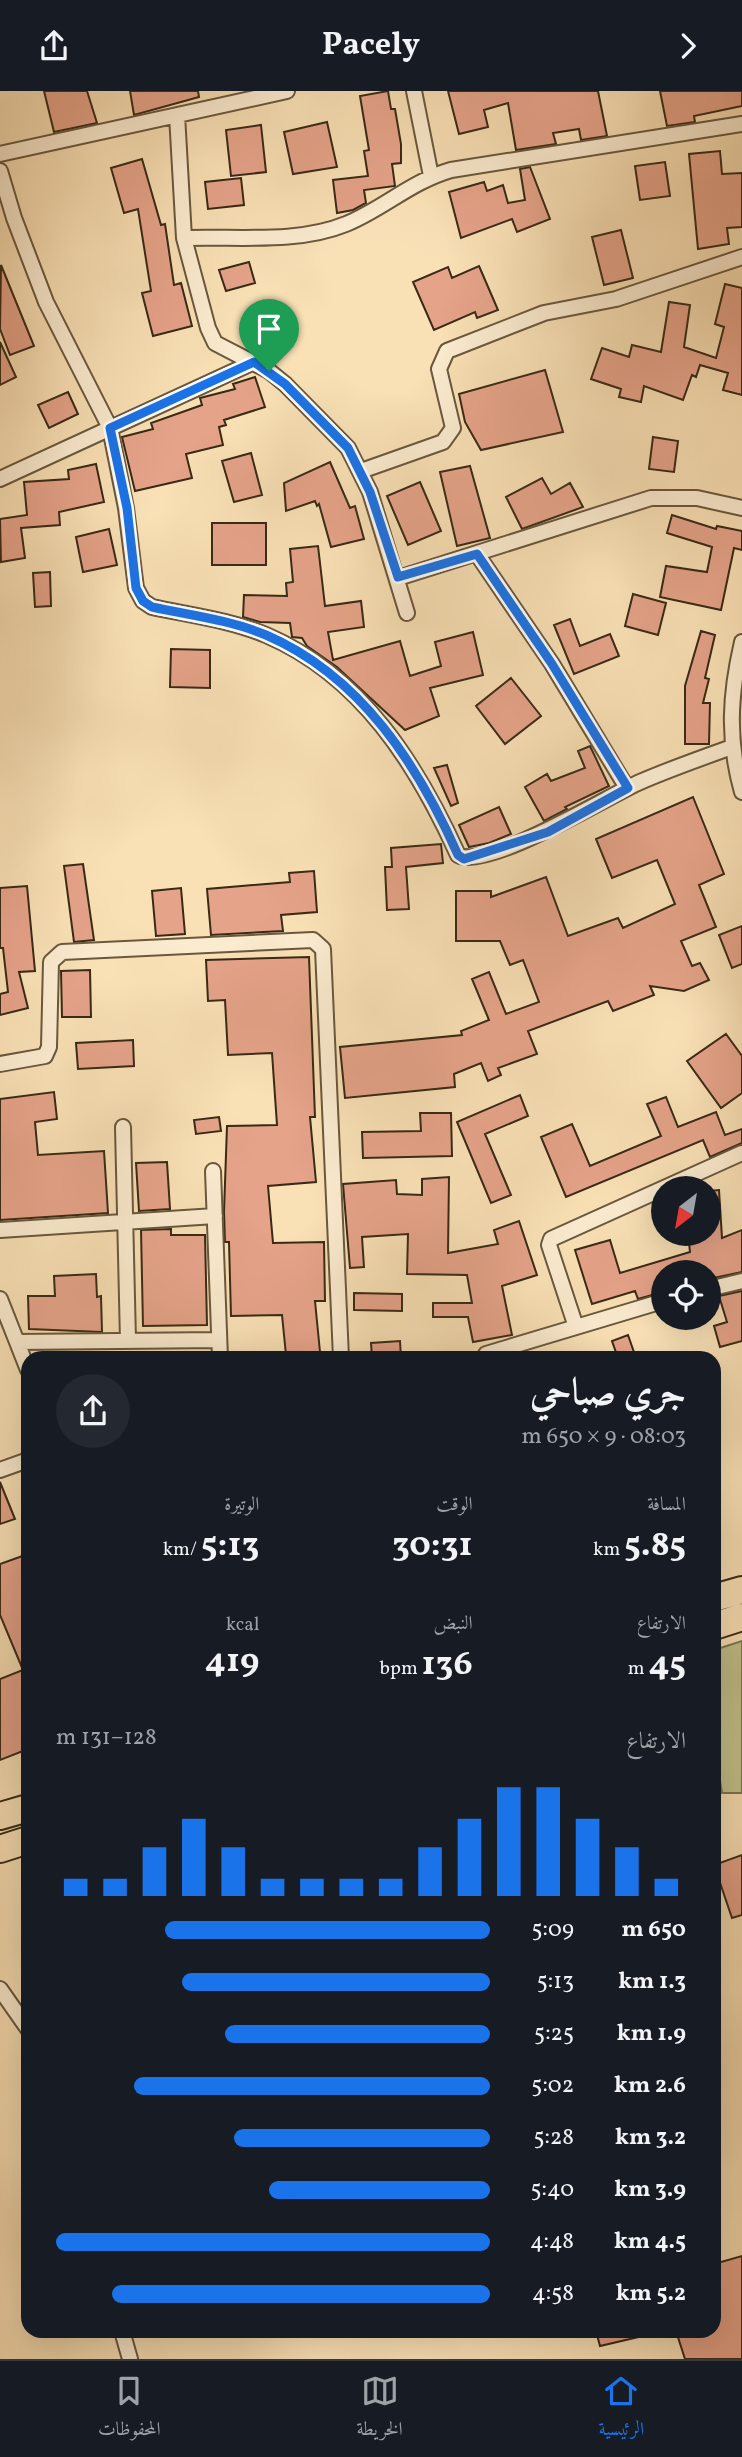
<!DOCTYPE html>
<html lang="ar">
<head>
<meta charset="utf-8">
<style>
  :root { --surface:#171b24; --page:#242831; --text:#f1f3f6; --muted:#9ea1a6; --line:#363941; --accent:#1a73e8 }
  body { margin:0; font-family:Vollkorn,Amiri,serif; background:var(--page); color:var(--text); direction:rtl; height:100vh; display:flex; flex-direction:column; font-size:26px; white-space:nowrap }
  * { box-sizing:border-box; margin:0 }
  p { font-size:23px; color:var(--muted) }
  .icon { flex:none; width:38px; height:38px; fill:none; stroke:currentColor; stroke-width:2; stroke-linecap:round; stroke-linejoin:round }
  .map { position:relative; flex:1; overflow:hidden; direction:ltr }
  .side { position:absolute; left:21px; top:1260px; width:700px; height:987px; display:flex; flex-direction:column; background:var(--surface); border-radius:21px; box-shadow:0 7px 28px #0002; direction:rtl }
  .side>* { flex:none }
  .needle { width:46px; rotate:211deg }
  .buttons { position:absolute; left:651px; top:1085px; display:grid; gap:14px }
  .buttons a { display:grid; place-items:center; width:70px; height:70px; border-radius:50%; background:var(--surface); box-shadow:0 7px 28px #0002; font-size:35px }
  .pin { position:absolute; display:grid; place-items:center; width:60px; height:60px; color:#fff; margin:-72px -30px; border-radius:50% 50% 50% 0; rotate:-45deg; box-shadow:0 0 7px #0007 }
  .pin .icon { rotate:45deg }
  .round { display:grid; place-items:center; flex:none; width:74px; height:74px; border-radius:37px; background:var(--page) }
  .overview { display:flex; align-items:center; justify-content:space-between; height:119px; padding:0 35px }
  h1 { font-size:38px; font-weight:700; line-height:52px }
  .figures { display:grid; grid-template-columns:repeat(3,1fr); gap:10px; height:119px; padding:7px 35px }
  .figures div { display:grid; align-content:center }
  .figures b { font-size:35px; font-weight:700 }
  .figures small { font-size:19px; font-weight:400 }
  .figures p { font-size:19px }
  .chart { height:196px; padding:14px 35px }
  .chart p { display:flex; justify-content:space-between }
  .chart svg { width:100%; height:126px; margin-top:7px; stroke:var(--accent); stroke-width:6 }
  ul { padding:0 35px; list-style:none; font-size:23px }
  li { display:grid; grid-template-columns:112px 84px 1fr; align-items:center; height:52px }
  li i { height:18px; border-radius:9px; background:var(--accent) }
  header { display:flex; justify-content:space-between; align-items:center; height:91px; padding:0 35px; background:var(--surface); font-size:32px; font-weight:700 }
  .tabs { display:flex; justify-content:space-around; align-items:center; height:98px; border-top:2px solid var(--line); background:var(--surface); font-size:19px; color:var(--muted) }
  .tabs a { display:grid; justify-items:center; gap:4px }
  .tabs .selected { color:var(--accent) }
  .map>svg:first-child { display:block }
  .green { fill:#c1c18b; stroke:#7d7650; stroke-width:2 }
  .building { fill:#e5a389; stroke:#392a15; stroke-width:2 }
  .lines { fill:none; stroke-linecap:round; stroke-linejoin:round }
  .street-casing { stroke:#69583d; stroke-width:18 }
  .highway-casing { stroke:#392a15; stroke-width:30 }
  .street { stroke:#fbebcf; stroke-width:14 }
  .highway { stroke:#f9e0b5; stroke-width:26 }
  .route-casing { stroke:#fff; stroke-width:14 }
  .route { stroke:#1a73e8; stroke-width:9 }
</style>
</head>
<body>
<header><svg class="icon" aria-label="forward" viewBox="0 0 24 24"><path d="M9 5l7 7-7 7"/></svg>Pacely<svg class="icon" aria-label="share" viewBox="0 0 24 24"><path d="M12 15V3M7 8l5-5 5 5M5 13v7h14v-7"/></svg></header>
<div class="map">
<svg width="742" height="2268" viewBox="0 0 742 2268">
  <rect width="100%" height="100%" fill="#f9e0b5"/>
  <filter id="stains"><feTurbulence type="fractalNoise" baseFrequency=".00286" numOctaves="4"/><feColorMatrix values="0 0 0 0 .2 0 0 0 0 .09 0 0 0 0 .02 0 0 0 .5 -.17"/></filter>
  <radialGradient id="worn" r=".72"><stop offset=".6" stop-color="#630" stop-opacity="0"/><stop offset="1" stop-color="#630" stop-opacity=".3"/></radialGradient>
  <!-- green -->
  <path class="green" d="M742,1550V1702H722L714,1654V1559Z"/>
  <!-- building -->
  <path class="building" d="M44,0H87L97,32L54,41Z
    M130,0H198L199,6L134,24Z
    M388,0L391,18H395L401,53V72L392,73L395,95L364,99L366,112L353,119L337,122L333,89L368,85L364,60L369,59L360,5Z
    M448,0H598L607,45L581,49L579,38L553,42L556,53L516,59L508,12L484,19L488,36L459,43Z
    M660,0H742V15L694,25L695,31L667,35Z
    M327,31L337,76L293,83L284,41Z
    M261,34L266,81L231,85L226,39Z
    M720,60L722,83L742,82V136L727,137L729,153L698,158L689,63Z
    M142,68L161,134L165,133L174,194L181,192L192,235L153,245L142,202L151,200L138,118L124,122L111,77Z
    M665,71L670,105L640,109L635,75Z
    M530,76L550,128L517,141L512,128L461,147L449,101L484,91L487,100L503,94L508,112L525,109L520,78Z
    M241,87L244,114L208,118L205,91Z
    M621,139L633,187L604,194L592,146Z
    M249,171L255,192L226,200L219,179Z
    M1,174L34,255L10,264L0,238Z
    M479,175L498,219L477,227L475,221L434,239L413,191L448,176L452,187Z
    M725,193L742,197V304L723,299L728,282L700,274L696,286L692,284L683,309L644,295L641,311L619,306L621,298L591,288L602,257L629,266L632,254L661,261L669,211L690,214L684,256L716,267L724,236L715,233Z
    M0,251L16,286L0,294Z
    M545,279L563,341L481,359L465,331L459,303Z
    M255,286L265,316L224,329L226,334L219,336L223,354L186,363L192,387L135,400L122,346L153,338L151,332L202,314L200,307L235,298L233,293Z
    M68,301L78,323L49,337L38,314Z
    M653,346L678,350L674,381L649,378Z
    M251,362L262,404L234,411L222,370Z
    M330,371L350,417L355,415L364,448L331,456L319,413L317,415L315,410L286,420L284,392Z
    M96,373L104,411L59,421L60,434L21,437L25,467L1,471L0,428L27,424L24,391L69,388L68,379Z
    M470,375L490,447L457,455L440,381Z
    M542,387L551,403L570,392L583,416L522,438L506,406Z
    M420,391L441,440L408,454L387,405Z
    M672,424L716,438L717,435L742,440V459L734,457L721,519L660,506L666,475L707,481L712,456L667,442Z
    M212,432H266V474H212Z
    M109,438L117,474L83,481L76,446Z
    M318,455L325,515L361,510L364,536L328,541L333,569L400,550L410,585L441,575L435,551L473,541L483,584L430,597L439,625L405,639L337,576L307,555L302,547L292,546L290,532L260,531L243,526L244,504L287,505L286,492L293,491L290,458Z
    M50,481L51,515L35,516L33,482Z
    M633,503L666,512L658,544L625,535Z
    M570,528L580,555L610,543L619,565L574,583L554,534Z
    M701,540L715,544L705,587L709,588L703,612H710L709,653H685V595Z
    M171,558L210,559V597L170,596Z
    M511,587L541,625L505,653L476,615Z
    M590,655L609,695L565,716L567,718L544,730L525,696L547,683L551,690L585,677L578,660Z
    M447,674L458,712L451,715L434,677Z
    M693,706L724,783L699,794L716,836L681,850L692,875L700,872L709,889L684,900L650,895L654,904L613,920L608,910L528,940L537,963L498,977L501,984L488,990L481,972L454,983L455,996L345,1007L340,956L462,944L461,940L489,929L472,888L489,881L506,923L539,911L523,869L510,874L500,850H456V800H491V806L546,786L568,845L618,827L623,837L675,813L657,769L612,787L596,748Z
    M499,716L511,743L489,752L469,756L459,734Z
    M441,753L443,772L406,776L409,818L387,819L385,776H392L391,757Z
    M83,773L94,849L74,851L64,775Z
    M314,780L317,821L281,824L283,840L211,844L207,798L290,791L289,782Z
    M27,795L35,880L19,881L28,917L0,924V903L8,901L3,857H0V797Z
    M181,797L185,843L156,845L152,800Z
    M742,835V873L732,877L719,844Z
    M309,866L315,1026H310L316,1091L268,1095L273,1152L324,1151L325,1210H315L320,1261L286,1264L282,1224L231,1225L229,1151H225L224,1121L227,1035L277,1034L272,962L228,964L225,909L208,910L206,869Z
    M90,879L91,926H62L61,880Z
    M726,943L742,965V1002L721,1017L687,970Z
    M133,949L134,975L78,978L76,952Z
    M54,1001L57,1028L35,1031L38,1064L104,1060L108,1122L0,1129V1008Z
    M520,1004L528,1025L485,1043L511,1104L491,1112L457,1031Z
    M666,1006L678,1036L716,1021L725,1044L742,1038V1052L710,1066L703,1049L566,1106L541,1046L572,1033L590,1075L661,1045L647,1013Z
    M420,1022H451L452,1065L363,1067L362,1041L421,1040Z
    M219,1026L221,1040L196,1043L194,1029Z
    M167,1071L170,1118L139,1120L136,1072Z
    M449,1086L448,1162L498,1153L494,1139L519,1130L537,1184L502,1195L512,1244L473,1251L468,1226H433V1212H472L467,1184L407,1183L408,1143L362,1146L364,1176L350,1177L343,1093L396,1089L397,1103L422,1104V1088Z
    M719,1099L722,1147L742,1139V1181L709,1188V1181H663V1201L638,1208L635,1200L592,1213L575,1159L610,1149L620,1182L690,1161L688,1143H709V1100Z
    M171,1138V1144H205L207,1234L143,1235L141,1139Z
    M96,1183L97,1206L101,1205L102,1241L29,1238L28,1205H55L54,1185Z
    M742,1200V1250L720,1256L714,1235L727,1231L719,1205Z
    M354,1202L402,1203V1220L354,1219Z
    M628,1244L636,1267H618L612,1250Z
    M400,1250L401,1267H372L371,1252Z
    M0,1391L15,1428L0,1433Z
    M28,1463V1658L0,1669V1588L23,1579L0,1524V1473Z
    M742,1764V1824L732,1827L714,1774Z
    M742,2165V2268H685L676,2240H714V2173Z
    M596,2240H642L643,2245L600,2255Z"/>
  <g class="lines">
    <defs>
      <path id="street" d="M414,0L431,85
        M177,24L184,147L208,237L215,252L269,280L285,293L348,357L370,401L407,522
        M0,63L287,0
        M0,80L14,127L46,211L110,337L126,417L136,497L143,510L152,516C189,524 230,529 266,544C362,585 417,674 458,764C486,780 608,705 640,691C670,678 701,667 732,656
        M184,147C236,145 297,153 346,133C383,118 410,91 451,79L742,33
        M361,380L443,351L453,337L439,278L447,260L544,222L616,208L742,166
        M0,388L254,271
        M477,463L552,573L627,697
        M398,487L651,407H697L742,417
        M742,551C730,603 727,648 742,701
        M0,973L45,965L49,956L51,871L62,861L313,849L323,858L341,1267
        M123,1036L128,1250
        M213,1080L220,1267
        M0,1139L215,1125
        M709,1198L742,1190
        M0,1208L28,1279
        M576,1236L549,1154L551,1148L742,1062
        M17,1251L219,1249
        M486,1263L663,1210
        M0,1379L28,1369
        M0,1898L28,1938
        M122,2240L130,2268"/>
      <path id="highway" d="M714,1507L742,1499
        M714,1535L742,1526
        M0,1725L28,1717
        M0,1758L28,1749"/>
    </defs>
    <!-- street casing -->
    <use href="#street" class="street-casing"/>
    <!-- highway casing -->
    <use href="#highway" class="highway-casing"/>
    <!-- street -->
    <use href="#street" class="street"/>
    <!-- highway -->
    <use href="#highway" class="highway"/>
  </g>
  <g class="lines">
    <defs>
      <path id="route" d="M254,271L285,293L348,357L370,401L398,486L477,463L552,573L628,697L548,741L464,768L458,764C418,674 361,585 266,544C230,529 189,524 152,516L143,510L136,497L127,417L110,337Z"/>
    </defs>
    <!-- route casing -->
    <use href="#route" class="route-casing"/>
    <!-- route -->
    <use href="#route" class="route"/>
  </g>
  <rect width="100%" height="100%" filter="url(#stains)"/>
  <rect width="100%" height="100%" fill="url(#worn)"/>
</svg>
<div class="buttons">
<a><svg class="needle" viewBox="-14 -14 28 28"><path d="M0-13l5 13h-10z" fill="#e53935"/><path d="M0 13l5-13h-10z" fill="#9ea1a6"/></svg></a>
<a><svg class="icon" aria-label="locate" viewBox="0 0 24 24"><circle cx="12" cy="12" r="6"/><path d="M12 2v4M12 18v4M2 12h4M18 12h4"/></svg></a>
</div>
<div class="pin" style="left:269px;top:280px;background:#1e9e55"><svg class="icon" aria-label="arrive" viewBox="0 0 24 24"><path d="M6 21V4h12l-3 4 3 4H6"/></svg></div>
<section class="side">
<div class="overview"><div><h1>جري صباحي</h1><p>08:03 · 9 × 650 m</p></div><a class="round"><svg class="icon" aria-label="share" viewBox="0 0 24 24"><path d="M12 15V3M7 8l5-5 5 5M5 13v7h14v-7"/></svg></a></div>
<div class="figures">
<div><p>المسافة</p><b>5.85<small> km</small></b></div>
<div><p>الوقت</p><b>30:31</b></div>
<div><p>الوتيرة</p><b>5:13<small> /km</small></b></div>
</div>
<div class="figures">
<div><p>الارتفاع</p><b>45<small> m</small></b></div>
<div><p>النبض</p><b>136<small> bpm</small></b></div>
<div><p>kcal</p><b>419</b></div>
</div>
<div class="chart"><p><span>الارتفاع</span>128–131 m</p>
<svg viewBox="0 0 160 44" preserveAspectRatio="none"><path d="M5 44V38M15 44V38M25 44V27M35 44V17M45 44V27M55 44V38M65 44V38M75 44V38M85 44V38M95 44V27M105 44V17M115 44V6M125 44V6M135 44V17M145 44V27M155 44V38"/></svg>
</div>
<ul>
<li><b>650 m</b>5:09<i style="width:75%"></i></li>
<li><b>1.3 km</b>5:13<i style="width:71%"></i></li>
<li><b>1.9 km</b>5:25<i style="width:61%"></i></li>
<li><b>2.6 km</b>5:02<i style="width:82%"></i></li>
<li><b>3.2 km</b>5:28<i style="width:59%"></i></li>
<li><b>3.9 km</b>5:40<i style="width:51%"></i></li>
<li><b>4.5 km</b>4:48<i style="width:100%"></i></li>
<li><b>5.2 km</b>4:58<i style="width:87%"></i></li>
</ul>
</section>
</div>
<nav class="tabs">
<a class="selected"><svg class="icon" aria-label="home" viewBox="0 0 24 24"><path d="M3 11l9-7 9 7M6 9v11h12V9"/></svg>الرئيسية</a>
<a><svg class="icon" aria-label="map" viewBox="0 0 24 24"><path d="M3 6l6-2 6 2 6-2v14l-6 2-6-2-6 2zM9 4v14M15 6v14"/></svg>الخريطة</a>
<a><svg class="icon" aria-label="saved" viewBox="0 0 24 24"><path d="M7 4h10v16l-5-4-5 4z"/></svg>المحفوظات</a>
</nav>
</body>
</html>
